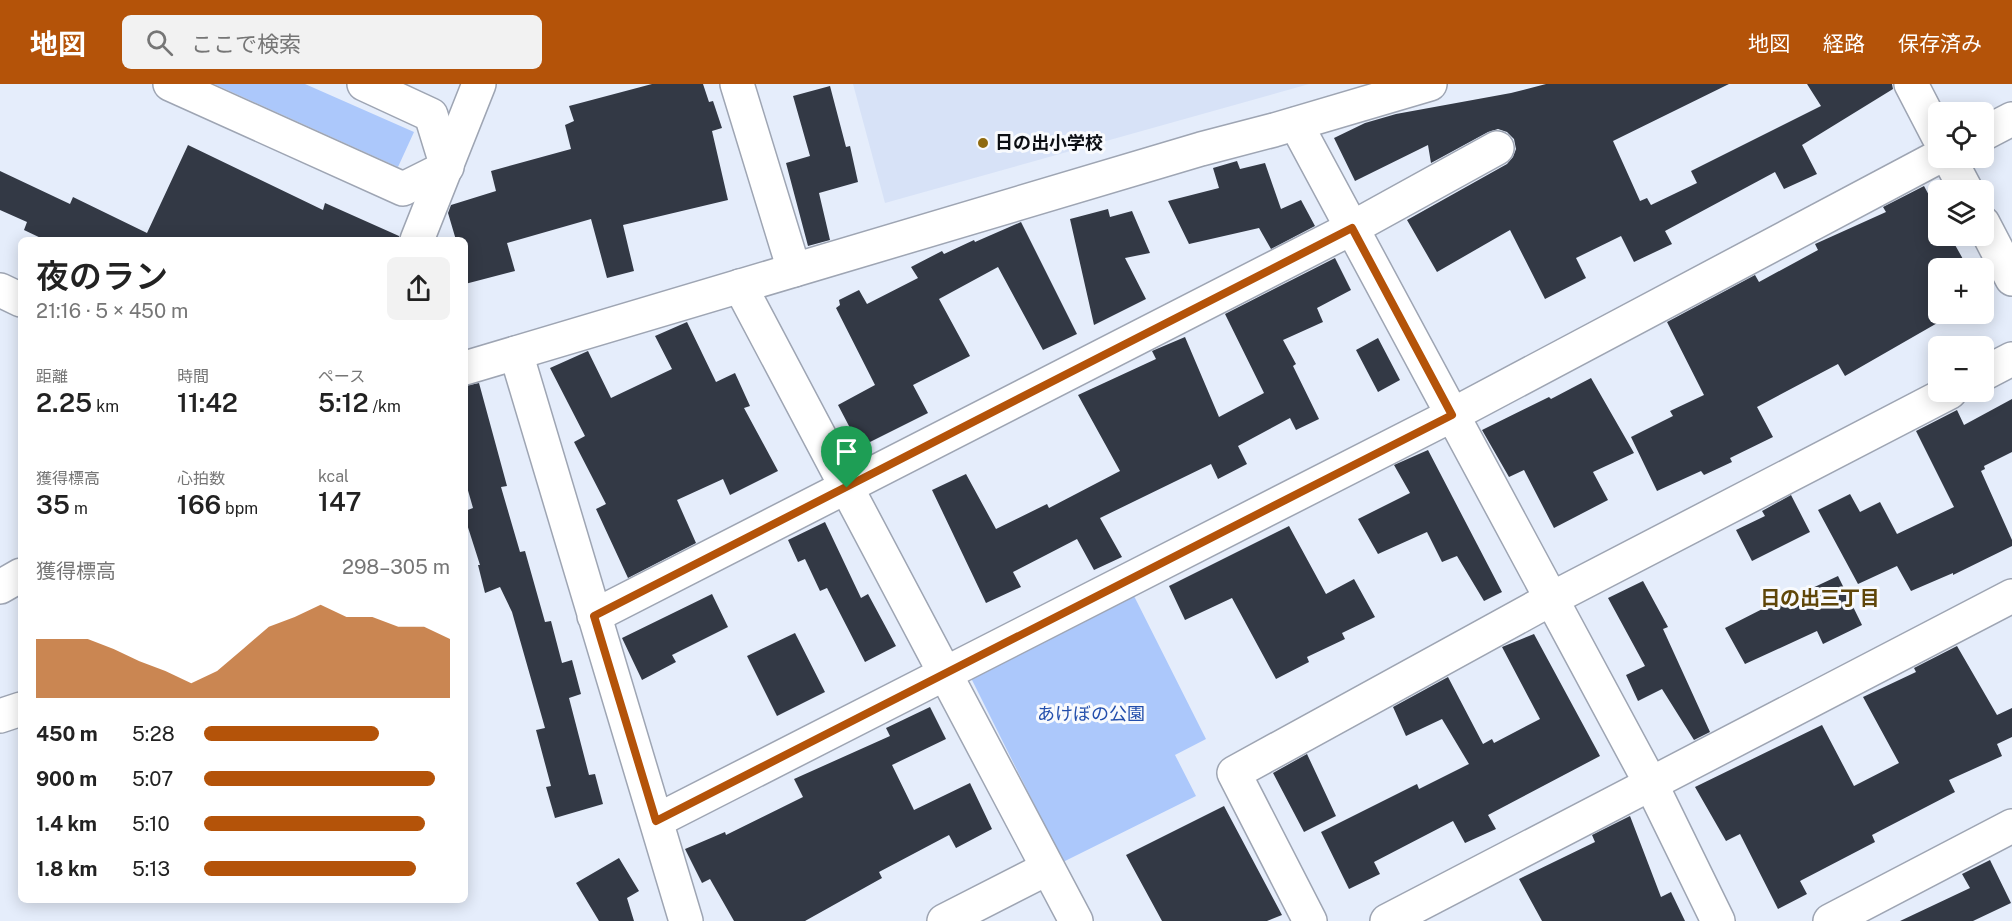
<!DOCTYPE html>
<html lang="ja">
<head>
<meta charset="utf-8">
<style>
  :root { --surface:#fff; --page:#f2f2f2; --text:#222; --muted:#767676; --accent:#b45309 }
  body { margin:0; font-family:"Public Sans","Noto Sans JP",sans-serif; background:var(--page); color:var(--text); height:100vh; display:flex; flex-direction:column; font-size:22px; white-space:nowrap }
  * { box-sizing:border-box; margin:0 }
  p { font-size:20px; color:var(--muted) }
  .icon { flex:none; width:33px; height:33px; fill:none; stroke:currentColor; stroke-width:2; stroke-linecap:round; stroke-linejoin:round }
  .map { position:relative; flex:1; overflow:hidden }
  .details { position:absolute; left:18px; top:153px; width:450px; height:666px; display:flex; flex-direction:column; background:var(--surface); border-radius:9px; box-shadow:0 3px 15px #0003 }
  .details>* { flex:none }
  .controls { position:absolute; left:1928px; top:18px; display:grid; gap:12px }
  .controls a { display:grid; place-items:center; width:66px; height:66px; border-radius:9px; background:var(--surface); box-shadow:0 3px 15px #0003; font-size:30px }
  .pin { position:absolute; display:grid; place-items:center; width:51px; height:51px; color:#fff; margin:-62px -26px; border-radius:50% 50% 50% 0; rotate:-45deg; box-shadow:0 0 6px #0007 }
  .pin .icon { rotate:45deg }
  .round { display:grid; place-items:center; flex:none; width:63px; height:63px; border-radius:9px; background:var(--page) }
  .head { display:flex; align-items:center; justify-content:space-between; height:102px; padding:0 18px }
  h1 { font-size:33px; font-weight:600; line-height:45px }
  .stats { display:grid; grid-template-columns:repeat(3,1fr); gap:9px; height:102px; padding:6px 18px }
  .stats div { display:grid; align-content:center }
  .stats b { font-size:26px; font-weight:600 }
  .stats small { font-size:16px; font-weight:400 }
  .stats p { font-size:16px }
  .chart { height:168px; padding:12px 18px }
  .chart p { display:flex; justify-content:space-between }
  .chart svg { width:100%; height:108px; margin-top:6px; fill:var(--accent); opacity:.7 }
  ul { padding:0 18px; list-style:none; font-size:20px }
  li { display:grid; grid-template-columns:96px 72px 1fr; align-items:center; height:45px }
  li i { height:15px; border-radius:8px; background:var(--accent) }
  header { display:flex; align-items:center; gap:36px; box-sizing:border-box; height:84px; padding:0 30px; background:var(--accent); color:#fff }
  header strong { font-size:28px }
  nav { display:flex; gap:33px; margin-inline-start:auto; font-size:21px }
  .search { width:420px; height:54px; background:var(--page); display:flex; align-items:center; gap:15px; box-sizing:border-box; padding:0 21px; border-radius:9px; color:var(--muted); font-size:22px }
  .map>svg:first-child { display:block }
  .built { fill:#d7e2f7 }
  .green { fill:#acc8fb }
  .building { fill:#333945 }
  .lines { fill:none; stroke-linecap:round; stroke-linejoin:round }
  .minor-casing { stroke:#9ea5b3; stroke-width:36 }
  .tertiary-casing { stroke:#9ea5b3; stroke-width:36 }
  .minor { stroke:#fff; stroke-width:33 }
  .tertiary { stroke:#fff; stroke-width:33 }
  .route-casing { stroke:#fff; stroke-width:12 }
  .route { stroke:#b45309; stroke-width:8 }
  .poi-dot { fill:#8f6a0f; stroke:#f8fafd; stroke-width:2 }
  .labels { text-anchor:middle; stroke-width:6; stroke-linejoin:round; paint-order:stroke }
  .poi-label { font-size:18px; font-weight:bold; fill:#0c0f14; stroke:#f8fafd; text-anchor:start }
  .park-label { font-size:18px; fill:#224eac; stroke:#f8fafd }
  .neighbourhood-label { font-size:20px; font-weight:bold; fill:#5f4608; stroke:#f8fafd }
</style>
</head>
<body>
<header>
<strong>地図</strong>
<div class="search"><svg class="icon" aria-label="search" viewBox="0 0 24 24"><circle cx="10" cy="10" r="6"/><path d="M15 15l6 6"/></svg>ここで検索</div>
<nav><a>地図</a><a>経路</a><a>保存済み</a></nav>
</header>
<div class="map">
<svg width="2012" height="837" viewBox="0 0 2012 837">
  <rect width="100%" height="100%" fill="#e5edfb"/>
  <!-- built -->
  <path class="built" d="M853,0H1309L885,119Z"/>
  <!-- green -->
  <path class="green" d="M214,0H305L414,48L398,83Z
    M1132,508L1206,655L1175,671L1196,712L1063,778L969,590Z"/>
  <!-- building -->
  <path class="building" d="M652,0H703L709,18L713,17L722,44L712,47L728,116L623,141L634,187L607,194L591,135L507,159L515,187L465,200V156H456L448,129L451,121L496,107L491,87L571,65L565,41L574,37L569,22Z
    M1546,0H1729L1613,57L1640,117L1647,114L1651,121L1697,99L1691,87L1821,22L1807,0H1892L1893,5L1802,61L1817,90L1784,105L1775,88L1665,147L1672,160L1634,178L1621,152L1576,174L1586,194L1545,215L1510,146L1437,188L1407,136L1507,80L1513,73L1516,65L1514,55L1507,48L1498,45L1488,48L1431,79L1428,61L1355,97L1334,54L1365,39L1396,30L1511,9Z
    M830,2L846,63L850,62L858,98L819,109L830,156L808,162L786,79L810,72L793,12Z
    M188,61L323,126L325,119L399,152V156H45L24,146L27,138L0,126V87L70,120L73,113L147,149Z
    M1237,77L1240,85L1265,79L1281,125L1301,116L1315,142L1271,165L1259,144L1189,160L1168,117L1219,104L1213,84Z
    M1924,102L1938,128V152H1950L1968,184H1938V230H1953L1845,292L1838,280L1757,323L1773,353L1730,374L1732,378L1704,391L1701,387L1657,407L1631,353L1673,332L1670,327L1704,311L1667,238L1755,191L1759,198L1818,166L1815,160L1886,128L1883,123Z
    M1108,125L1110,133L1132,127L1150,169L1125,174L1146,215L1094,241L1070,135Z
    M1021,138L1077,250L1043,266L998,183L939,215L970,272L913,301L928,329L860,363L838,321L875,301L836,224L840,221L839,216L859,206L867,220L918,194L911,183L942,167L944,170L974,156L975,158Z
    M1335,174L1351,206L1317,224L1323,238L1283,256L1296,280L1293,282L1319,335L1296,346L1290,334L1238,362L1247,380L1218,395L1211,380L1100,434L1122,473L1094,486L1077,455L1013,488L1021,503L986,519L932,406L966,390L996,445L1047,420L1049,424L1120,387L1078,311L1156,275L1152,267L1185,253L1219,333L1264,309L1225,230Z
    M687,238L716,298L735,289L750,322L744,324L778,387L730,411L723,395L677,416L696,459L628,494L596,425L606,420L574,358L585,352L550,284L588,267L611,314L672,285L655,252Z
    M1378,254L1400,296L1378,308L1356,266Z
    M1591,294L1634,369L1593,388L1608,416L1554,444L1524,386L1509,393L1482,346L1549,313L1551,315Z
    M479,299L507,402L501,403L520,468L525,467L545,538L551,537L562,579L572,576L581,610L569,614L589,691L595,690L603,720L555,734L546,703L551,702L536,646L545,644L512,528L500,503L485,509L478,481H480L465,434V427L473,424L465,396V302Z
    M2012,315V368L1984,382L1985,385L1981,387L2012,456V462L1953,491V489L1911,507L1897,482L1858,500L1818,426L1850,410L1860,428L1880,418L1897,450L1954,423L1916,347L1957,326L1964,341Z
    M1428,366L1502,508L1484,517L1457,472L1442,478L1427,448L1378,470L1358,435L1410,409L1394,381Z
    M1791,411L1810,448L1752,477L1736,446L1765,432L1762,427Z
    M825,438L861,514L868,510L896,562L865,578L827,504L820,507L805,475L798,478L788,456Z
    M1289,442L1326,510L1354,495L1375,533L1342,549L1345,555L1307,573L1309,578L1276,595L1232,514L1185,536L1169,502Z
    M1838,492L1862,541L1823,560L1817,547L1745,580L1725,544L1790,511L1791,514Z
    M1643,497L1668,543L1663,545L1710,648L1694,656L1662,605L1638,617L1626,591L1645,582L1608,514Z
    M712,510L728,543L672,571L676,578L642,596L622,554Z
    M795,549L825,608L777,632L747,572Z
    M1534,550L1600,672L1488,731L1496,745L1465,759L1453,737L1374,778L1380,790L1349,805L1321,748L1417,700L1419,705L1469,680L1442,635L1406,652L1393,623L1448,593L1483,660L1492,655L1494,659L1540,635L1502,563Z
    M1957,562L1997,631L2012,624V653L1997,660L2002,672L1949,696L1955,708L1872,751L1875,758L1800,797L1807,810L1778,825L1740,750L1726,757L1695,703L1822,641L1854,702L1899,679L1863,613L1916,588L1914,584Z
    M930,623L946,655L892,681L914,726L970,699L992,745L956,764L949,751L879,788L882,794L805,837H734L710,795L702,799L685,765L725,748L726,751L803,713L794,695L890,652L886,644Z
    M1307,670L1336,732L1304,748L1273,689Z
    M1224,722L1282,831L1267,837H1162L1126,771Z
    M1630,732L1661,813L1671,808L1685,837H1542L1519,795L1595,758L1592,751Z
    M619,774L639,807L627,814L634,837H599L576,799Z
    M1990,776L2011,819L1973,837H1900L1970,804L1962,790Z"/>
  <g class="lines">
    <defs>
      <path id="minor" d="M737,0L794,186
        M1911,0L1938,52
        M1296,40L1651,700L1718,837
        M1983,50L2012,35
        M1949,74L1966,106
        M1983,139L2012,195
        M417,156L479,0
        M740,202L1076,837
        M0,206L21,216
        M516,269L686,837
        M1983,290L2012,275
        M594,532L1352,144L1497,64
        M0,632L21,625
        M656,737L1452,331L1938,73
        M944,837L1048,784
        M1310,837L1234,689L1551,515L1950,308
        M1387,837L2012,512
        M1830,837L2012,742"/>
      <path id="tertiary" d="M170,0L403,105L447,83L431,31L364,0
        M465,284L1201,65L1274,46L1430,0
        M0,503L21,491"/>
    </defs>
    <!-- minor casing -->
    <use href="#minor" class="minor-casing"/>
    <!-- tertiary casing -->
    <use href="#tertiary" class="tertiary-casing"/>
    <!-- minor -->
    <use href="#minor" class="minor"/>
    <!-- tertiary -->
    <use href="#tertiary" class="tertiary"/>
  </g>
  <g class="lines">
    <defs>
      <path id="route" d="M1352,144L1452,331L656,737L594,532Z"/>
    </defs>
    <!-- route casing -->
    <use href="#route" class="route-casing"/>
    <!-- route -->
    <use href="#route" class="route"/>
  </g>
  <!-- markers -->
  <circle class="poi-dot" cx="983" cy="59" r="6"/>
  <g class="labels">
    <!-- poi labels -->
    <g class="poi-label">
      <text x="995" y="65">日の出小学校</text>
    </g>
    <!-- park labels -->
    <g class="park-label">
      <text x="1091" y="636">あけぼの公園</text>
    </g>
    <!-- neighbourhood labels -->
    <g class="neighbourhood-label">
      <text x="1820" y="521">日の出三丁目</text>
    </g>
  </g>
</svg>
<div class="controls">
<a><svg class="icon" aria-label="locate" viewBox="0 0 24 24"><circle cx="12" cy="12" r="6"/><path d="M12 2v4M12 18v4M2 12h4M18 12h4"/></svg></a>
<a><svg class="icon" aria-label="layers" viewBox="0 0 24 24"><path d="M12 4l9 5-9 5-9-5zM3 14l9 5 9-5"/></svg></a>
<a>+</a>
<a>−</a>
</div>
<div class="pin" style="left:847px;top:404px;background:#1e9e55"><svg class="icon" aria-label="arrive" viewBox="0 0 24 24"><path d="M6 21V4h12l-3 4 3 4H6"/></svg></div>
<section class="details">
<div class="head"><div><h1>夜のラン</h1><p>21:16 · 5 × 450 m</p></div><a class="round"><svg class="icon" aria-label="share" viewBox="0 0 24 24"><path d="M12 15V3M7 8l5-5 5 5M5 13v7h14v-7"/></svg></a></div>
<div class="stats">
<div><p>距離</p><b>2.25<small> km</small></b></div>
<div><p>時間</p><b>11:42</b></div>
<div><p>ペース</p><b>5:12<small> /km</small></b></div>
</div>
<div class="stats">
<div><p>獲得標高</p><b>35<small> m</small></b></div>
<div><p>心拍数</p><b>166<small> bpm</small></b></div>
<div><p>kcal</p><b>147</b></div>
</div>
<div class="chart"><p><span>獲得標高</span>298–305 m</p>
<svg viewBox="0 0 160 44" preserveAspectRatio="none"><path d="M0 44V20L10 20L20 20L30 24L40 29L50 33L60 38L70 33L80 24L90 15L100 11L110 6L120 11L130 11L140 15L150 15L160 20V44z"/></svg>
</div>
<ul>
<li><b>450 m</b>5:28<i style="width:71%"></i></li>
<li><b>900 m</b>5:07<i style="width:94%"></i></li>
<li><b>1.4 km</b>5:10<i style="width:90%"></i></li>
<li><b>1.8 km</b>5:13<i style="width:86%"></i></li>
</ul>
</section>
</div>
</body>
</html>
